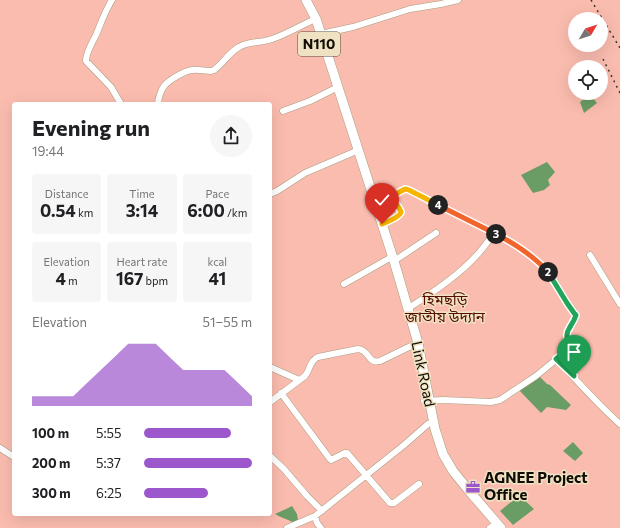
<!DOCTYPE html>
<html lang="en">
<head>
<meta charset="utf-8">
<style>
  :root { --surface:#fff; --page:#f6f6f6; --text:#202124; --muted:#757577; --accent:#9c57cc }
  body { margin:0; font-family:Commissioner,"Noto Sans Bengali",sans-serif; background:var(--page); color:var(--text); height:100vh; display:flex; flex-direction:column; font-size:15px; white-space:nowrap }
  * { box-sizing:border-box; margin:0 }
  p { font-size:13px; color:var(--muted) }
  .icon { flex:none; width:22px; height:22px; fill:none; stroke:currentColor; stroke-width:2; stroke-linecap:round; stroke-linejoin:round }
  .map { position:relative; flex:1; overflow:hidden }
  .details { position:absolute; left:12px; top:102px; width:260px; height:414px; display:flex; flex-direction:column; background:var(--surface); border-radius:4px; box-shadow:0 4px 16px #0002 }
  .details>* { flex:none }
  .needle { width:26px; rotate:51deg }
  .buttons { position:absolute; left:568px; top:12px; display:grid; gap:8px }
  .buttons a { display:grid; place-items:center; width:40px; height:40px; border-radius:50%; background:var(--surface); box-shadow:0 4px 16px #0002; font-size:20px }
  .pin { position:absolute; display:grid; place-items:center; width:34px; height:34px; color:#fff; margin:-41px -17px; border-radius:50% 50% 50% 0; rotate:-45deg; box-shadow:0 0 4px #0007 }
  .pin .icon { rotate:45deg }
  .km { position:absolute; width:20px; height:20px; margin:-10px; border-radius:50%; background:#222; color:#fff; font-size:11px; line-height:20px; text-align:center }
  .round { display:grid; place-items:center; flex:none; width:42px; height:42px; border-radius:21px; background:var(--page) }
  .headline { display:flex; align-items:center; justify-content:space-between; height:68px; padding:0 20px }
  h1 { font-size:22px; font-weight:700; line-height:30px }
  .stats { display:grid; grid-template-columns:repeat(3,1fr); gap:6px; height:68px; padding:4px 20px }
  .stats div { display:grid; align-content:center; border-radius:4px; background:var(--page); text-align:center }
  .stats b { font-size:17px; font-weight:700 }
  .stats small { font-size:11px; font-weight:400 }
  .stats p { font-size:11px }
  .chart { height:112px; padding:8px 20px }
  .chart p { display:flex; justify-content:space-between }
  .chart svg { width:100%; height:72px; margin-top:4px; fill:var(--accent); opacity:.7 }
  ul { padding:0 20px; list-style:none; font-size:13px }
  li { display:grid; grid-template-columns:64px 48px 1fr; align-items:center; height:30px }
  li i { height:10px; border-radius:5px; background:var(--accent) }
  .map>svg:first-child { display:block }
  .green { fill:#fabcaf; fill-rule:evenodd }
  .water { fill:#6a9d65 }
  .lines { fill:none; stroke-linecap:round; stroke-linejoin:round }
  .minor-casing { stroke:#aa9d80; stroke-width:7 }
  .highway-casing { stroke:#aa9d80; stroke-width:10 }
  .minor { stroke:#fff; stroke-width:6 }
  .highway { stroke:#fff; stroke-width:9 }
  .rail { stroke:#3e382a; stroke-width:1.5; stroke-dasharray:2 4; stroke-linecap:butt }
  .split-1-casing { stroke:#fff; stroke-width:8 }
  .split-2-casing { stroke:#fff; stroke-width:8 }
  .split-3-casing { stroke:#fff; stroke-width:8 }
  .split-4-casing { stroke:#fff; stroke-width:8 }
  .split-5-casing { stroke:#fff; stroke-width:8 }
  .split-6-casing { stroke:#fff; stroke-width:8 }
  .split-1 { stroke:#22a559; stroke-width:5 }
  .split-2 { stroke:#22a559; stroke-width:5 }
  .split-3 { stroke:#f0652b; stroke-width:5 }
  .split-4 { stroke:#f0652b; stroke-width:5 }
  .split-5 { stroke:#f5b400; stroke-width:5 }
  .split-6 { stroke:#f5b400; stroke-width:5 }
  .labels { text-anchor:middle; stroke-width:3; stroke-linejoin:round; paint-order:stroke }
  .shield { fill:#efe2c2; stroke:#544d3d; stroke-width:1 }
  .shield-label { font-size:14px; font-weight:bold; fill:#110d04 }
  .park-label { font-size:15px; fill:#530d03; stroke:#efe2c2 }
  .street-label { font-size:15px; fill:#110d04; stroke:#efe2c2 }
  .poi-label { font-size:15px; font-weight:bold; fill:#110d04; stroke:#efe2c2; text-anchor:start }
</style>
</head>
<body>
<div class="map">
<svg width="620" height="528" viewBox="0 0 620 528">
  <rect width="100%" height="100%" fill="#efe2c2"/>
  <!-- green -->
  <path class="green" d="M0,0H620V528H0ZM575,19H601V45H575ZM575,67H601V93H575ZM14,104H270V514H14Z"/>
  <!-- water -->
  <path class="water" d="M590,95L597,103L584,113L580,102Z
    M547,162L555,172L548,180L550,185L544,190L533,193L521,175Z
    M539,376L547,384L550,385L571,405L566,410L547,407L541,413L519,390Z
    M573,442L583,453L575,461L563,451Z
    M517,497H521L534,509L513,525L500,511Z
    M292,506L297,514L298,520L294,523C288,519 281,518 275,514L286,509Z"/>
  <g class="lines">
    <defs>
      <path id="minor" d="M112,0C105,11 101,23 96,35C92,43 86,52 86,61L111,87L121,104
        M321,34L353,27L410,9L441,4L458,0
        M158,104C158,99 161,90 164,86C169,80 184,71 192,70C198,69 205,71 211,71L214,70C224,63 228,53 239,47C249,41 261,43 272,39C285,35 298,27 311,21
        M283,111L310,101L338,87
        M270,194L277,191L305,173L354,152
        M376,206L405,189H407L494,233C488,241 483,249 476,256C458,276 431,294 407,309
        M382,224C387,222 401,217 401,211C400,207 395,200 392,197
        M590,255L620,304
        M394,261L436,233
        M344,284L388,259
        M556,359C577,380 597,404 620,424
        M270,367L299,380
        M281,393L330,459L331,460L345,453H347L390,503H394L419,484
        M424,401L443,400L491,402L500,400L536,376L569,349C570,342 565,337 568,331C570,326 577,321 575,314C574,309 567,304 565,299C559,291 555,281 549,273C534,255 514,244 494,233
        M270,402L305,376C310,370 310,360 318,357L358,349C370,350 367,364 380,361L413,345
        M0,448L14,457
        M270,456L284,469L307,496L322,511
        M315,516L317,523L321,528
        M287,528L315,516L404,445L428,424
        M490,528L497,523"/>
      <path id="highway" d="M306,0L316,19L394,261L418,343L435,429L443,454L453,471L470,492L501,528"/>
    </defs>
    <!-- minor casing -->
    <use href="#minor" class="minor-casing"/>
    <!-- highway casing -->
    <use href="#highway" class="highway-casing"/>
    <!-- minor -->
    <use href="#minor" class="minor"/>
    <!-- highway -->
    <use href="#highway" class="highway"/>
    <!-- rail -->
    <path class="rail" d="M591,0L620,48
      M603,59L620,93"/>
  </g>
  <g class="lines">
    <defs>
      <path id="split-1" d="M570,327C563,338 570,339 569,349L556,359L574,376"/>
      <path id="split-2" d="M548,272L567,303L574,313L576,315L574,320L570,327"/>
      <path id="split-3" d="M496,234C515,244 533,255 548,272"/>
      <path id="split-4" d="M438,205L496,234"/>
      <path id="split-5" d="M399,208L392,197C396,194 402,190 406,189C408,189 434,203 438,205"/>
      <path id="split-6" d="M382,224C387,222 400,217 401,212C401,211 400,210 399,208"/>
    </defs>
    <!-- split-1 casing -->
    <use href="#split-1" class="split-1-casing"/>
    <!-- split-2 casing -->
    <use href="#split-2" class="split-2-casing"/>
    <!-- split-3 casing -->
    <use href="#split-3" class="split-3-casing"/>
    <!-- split-4 casing -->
    <use href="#split-4" class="split-4-casing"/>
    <!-- split-5 casing -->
    <use href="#split-5" class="split-5-casing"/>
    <!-- split-6 casing -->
    <use href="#split-6" class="split-6-casing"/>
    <!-- split-1 -->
    <use href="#split-1" class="split-1"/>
    <!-- split-2 -->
    <use href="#split-2" class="split-2"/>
    <!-- split-3 -->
    <use href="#split-3" class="split-3"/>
    <!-- split-4 -->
    <use href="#split-4" class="split-4"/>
    <!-- split-5 -->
    <use href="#split-5" class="split-5"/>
    <!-- split-6 -->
    <use href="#split-6" class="split-6"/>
  </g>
  <!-- icons -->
  <defs>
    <symbol id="office-bare" viewBox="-9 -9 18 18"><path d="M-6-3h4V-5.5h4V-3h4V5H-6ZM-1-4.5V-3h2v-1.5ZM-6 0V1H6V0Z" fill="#9c57cc" stroke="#efe2c2" stroke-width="2.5" paint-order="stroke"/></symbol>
  </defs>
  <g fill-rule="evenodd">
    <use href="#office-bare" x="463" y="477" width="20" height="20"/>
  </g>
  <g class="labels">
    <!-- shield labels -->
    <rect class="shield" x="298" y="32" width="42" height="24" rx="3"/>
    <g class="shield-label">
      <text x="319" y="49">N110</text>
    </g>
    <!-- park labels -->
    <g class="park-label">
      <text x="445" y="305">হিমছড়ি<tspan x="445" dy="17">জাতীয় উদ্যান</tspan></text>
    </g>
    <!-- street labels -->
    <g class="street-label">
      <text transform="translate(423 374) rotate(78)" y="5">Link Road</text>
    </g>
    <!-- poi labels -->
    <g class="poi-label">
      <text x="484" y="483">AGNEE Project<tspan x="484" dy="17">Office</tspan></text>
    </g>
  </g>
</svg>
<div class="buttons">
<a><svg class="needle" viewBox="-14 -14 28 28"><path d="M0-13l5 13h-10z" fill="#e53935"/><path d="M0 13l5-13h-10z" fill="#757577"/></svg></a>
<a><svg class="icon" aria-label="locate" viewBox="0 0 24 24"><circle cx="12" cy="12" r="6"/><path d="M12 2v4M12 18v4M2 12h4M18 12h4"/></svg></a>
</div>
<div class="pin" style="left:574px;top:376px;background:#1e9e55"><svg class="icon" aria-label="arrive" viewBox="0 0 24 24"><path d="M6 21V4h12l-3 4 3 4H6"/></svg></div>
<div class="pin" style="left:382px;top:224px;background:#d93025"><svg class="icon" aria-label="check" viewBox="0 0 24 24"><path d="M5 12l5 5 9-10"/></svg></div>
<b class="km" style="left:548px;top:272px">2</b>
<b class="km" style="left:496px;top:234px">3</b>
<b class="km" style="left:438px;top:205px">4</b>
<section class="details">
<div class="headline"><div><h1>Evening run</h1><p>19:44</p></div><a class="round"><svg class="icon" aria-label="share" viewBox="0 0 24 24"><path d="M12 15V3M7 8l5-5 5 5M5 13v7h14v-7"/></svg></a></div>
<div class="stats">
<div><p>Distance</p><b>0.54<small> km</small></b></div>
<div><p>Time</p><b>3:14</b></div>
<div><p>Pace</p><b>6:00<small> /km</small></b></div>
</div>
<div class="stats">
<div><p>Elevation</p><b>4<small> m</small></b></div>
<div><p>Heart rate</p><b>167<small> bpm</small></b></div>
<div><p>kcal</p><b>41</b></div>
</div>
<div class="chart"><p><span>Elevation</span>51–55 m</p>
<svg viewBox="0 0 160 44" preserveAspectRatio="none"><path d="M0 44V38L10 38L20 38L30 38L40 30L50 22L60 14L70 6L80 6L90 6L100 14L110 22L120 22L130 22L140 22L150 30L160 38V44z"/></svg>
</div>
<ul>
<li><b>100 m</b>5:55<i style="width:81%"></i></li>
<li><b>200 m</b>5:37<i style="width:100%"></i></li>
<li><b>300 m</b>6:25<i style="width:59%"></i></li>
</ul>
</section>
</div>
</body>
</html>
